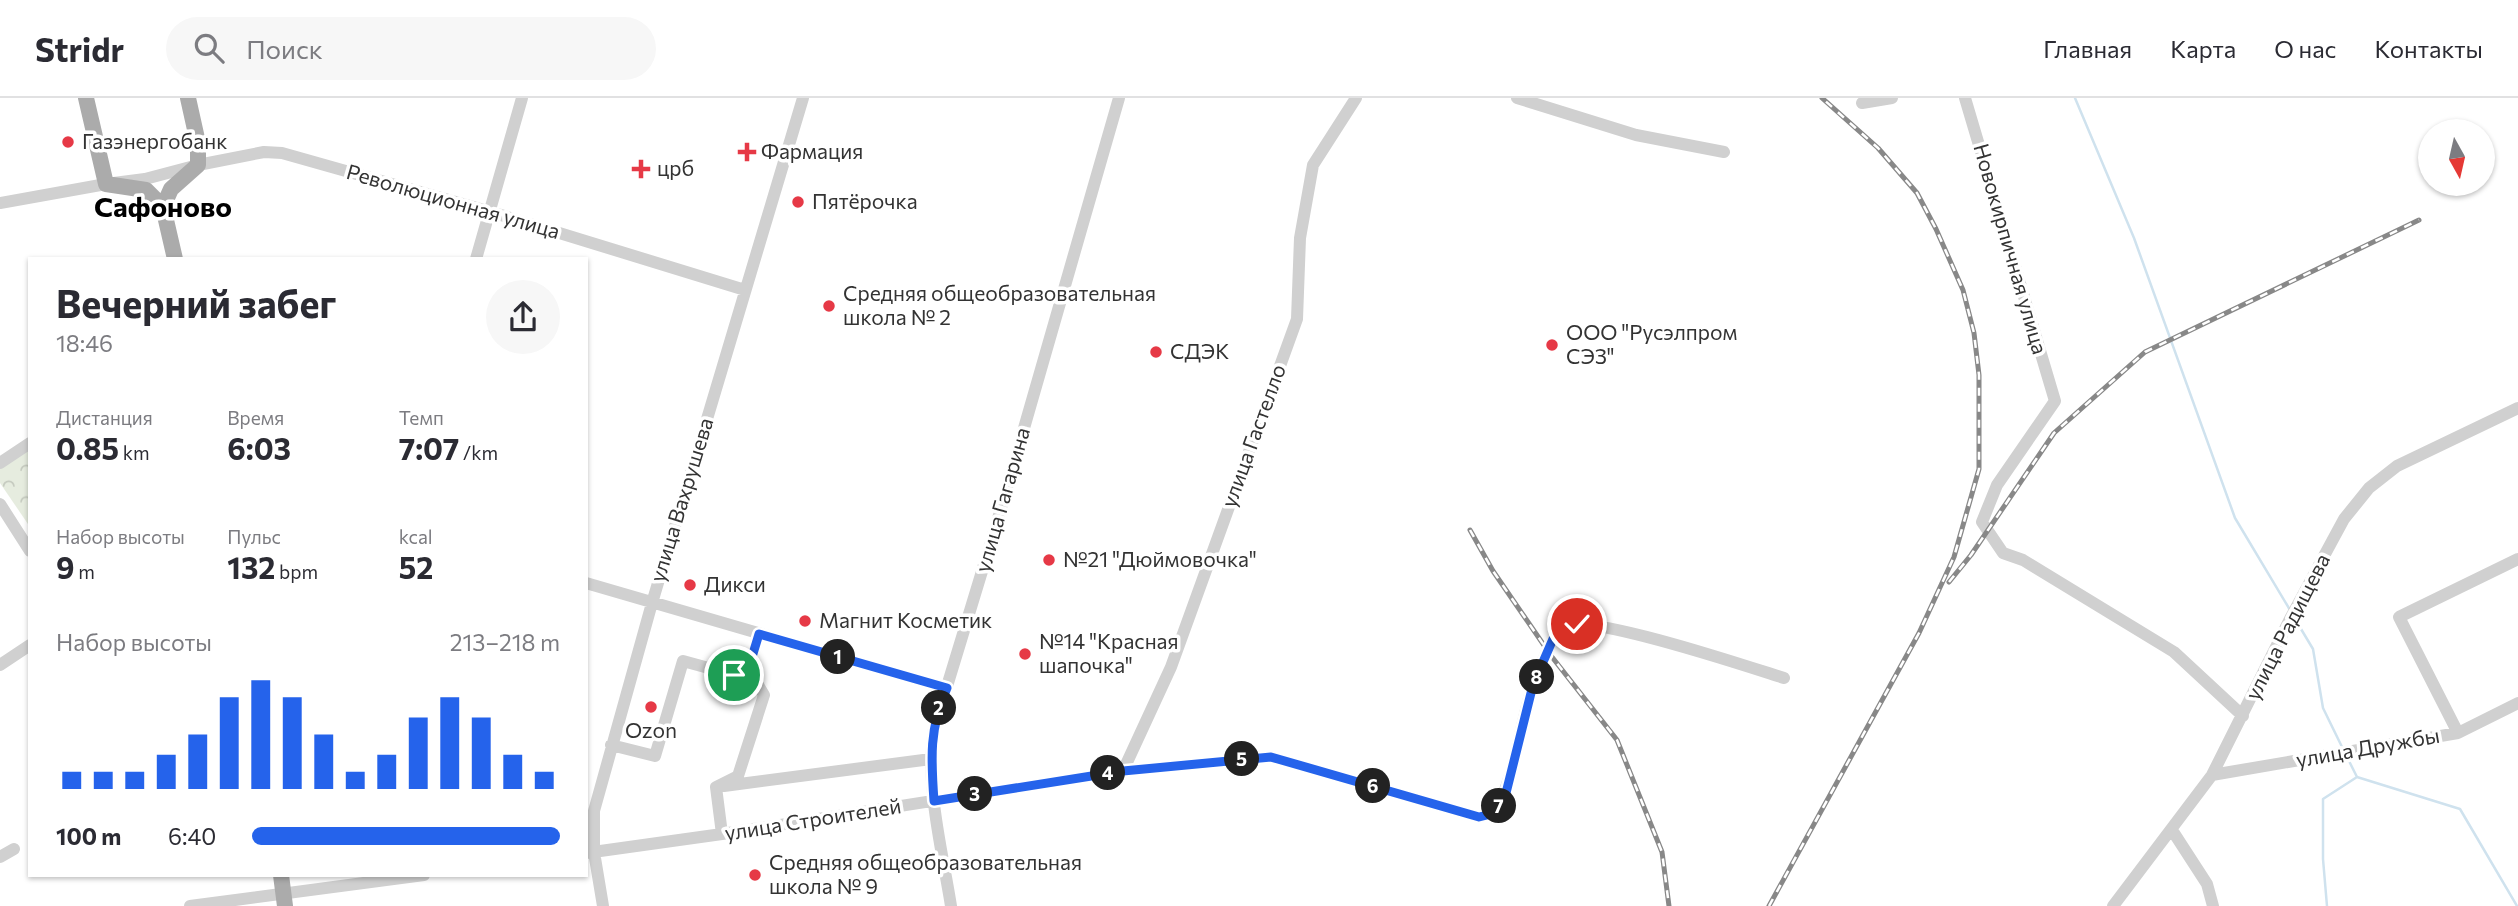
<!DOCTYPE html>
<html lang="ru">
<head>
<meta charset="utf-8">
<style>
  :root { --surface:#fff; --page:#f7f7f7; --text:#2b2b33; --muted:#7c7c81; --line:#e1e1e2; --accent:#2563eb }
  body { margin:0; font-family:Commissioner,sans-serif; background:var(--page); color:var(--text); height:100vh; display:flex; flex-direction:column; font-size:26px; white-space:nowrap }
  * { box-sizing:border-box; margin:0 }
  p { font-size:23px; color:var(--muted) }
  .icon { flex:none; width:38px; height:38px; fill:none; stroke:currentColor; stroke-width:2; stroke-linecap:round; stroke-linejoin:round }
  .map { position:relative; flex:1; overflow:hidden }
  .panel { position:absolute; left:28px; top:159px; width:560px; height:620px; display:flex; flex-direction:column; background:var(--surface); border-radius:0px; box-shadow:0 2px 5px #0004 }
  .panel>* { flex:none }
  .needle { width:46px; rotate:172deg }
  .tools { position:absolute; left:2418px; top:21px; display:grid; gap:14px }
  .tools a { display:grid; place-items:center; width:77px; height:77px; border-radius:50%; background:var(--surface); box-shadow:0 2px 5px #0004; font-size:35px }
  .pin { position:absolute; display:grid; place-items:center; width:60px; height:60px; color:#fff; margin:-30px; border:4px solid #fff; border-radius:50%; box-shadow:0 2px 7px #0007 }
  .km { position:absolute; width:35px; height:35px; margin:-18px; border-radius:50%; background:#222; color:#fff; font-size:19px; line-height:35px; text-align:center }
  .round { display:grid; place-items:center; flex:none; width:74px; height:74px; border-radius:37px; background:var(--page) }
  .head { display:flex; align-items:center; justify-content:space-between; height:119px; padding:0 28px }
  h1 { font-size:38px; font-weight:700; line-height:52px }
  .metrics { display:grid; grid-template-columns:repeat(3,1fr); gap:10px; height:119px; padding:7px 28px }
  .metrics div { display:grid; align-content:center }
  .metrics b { font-size:30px; font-weight:700 }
  .metrics small { font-size:19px; font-weight:400 }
  .metrics p { font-size:19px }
  .chart { height:196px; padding:14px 28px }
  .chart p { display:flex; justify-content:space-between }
  .chart svg { width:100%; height:126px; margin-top:7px; stroke:var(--accent); stroke-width:6 }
  ul { padding:0 28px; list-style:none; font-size:23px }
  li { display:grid; grid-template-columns:112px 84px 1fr; align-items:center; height:52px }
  li i { height:18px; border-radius:9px; background:var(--accent) }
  header { display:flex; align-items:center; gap:42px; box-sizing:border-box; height:98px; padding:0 35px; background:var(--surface); border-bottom:2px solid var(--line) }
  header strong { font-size:33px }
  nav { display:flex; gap:38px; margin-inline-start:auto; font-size:24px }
  .search { width:490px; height:63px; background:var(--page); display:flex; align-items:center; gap:18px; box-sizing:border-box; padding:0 24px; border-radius:38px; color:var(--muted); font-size:26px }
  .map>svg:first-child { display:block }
  .forest { fill:url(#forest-crowns) }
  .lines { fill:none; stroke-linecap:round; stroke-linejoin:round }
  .stream { stroke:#cfe2ee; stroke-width:2.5 }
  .minor { stroke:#d0d0d0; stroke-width:12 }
  .major { stroke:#ababab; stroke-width:16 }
  .rail-casing { stroke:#888; stroke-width:5 }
  .rail { stroke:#fff; stroke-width:2.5; stroke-dasharray:8; stroke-linecap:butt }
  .route-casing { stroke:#fff; stroke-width:14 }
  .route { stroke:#2563eb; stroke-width:9 }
  .poi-dot { fill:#e63946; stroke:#fff; stroke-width:2.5 }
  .labels { text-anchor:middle; stroke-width:7; stroke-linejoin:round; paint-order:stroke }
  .poi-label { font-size:21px; fill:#333; stroke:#fff; text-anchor:start }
  .street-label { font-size:21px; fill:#333; stroke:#fff }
  .district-label { font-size:28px; font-weight:bold; fill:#000; stroke:#fff }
</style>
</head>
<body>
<header>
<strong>Stridr</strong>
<div class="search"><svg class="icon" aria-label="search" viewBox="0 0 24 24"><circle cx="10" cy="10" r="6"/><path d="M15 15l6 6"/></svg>Поиск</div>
<nav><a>Главная</a><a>Карта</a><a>О нас</a><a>Контакты</a></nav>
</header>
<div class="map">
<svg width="2518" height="808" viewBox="0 0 2518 808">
  <defs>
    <pattern id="forest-crowns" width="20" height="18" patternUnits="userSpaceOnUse" patternTransform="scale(1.75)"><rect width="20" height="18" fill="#e6ecdf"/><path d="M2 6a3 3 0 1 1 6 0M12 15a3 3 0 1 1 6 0" fill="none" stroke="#c6cbc0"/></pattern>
  </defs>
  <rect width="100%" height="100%" fill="#fff"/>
  <!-- forest -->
  <path class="forest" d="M30,350V429L0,385V367Z"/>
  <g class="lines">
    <!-- stream -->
    <path class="stream" d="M2075,0L2134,140L2235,420L2290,512
      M2295,521L2313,551L2323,610L2343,651
      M2346,657L2357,679L2460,711L2517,808
      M2327,808L2323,761V701L2357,679"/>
    <!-- minor -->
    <path class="minor" d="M1517,0L1636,37L1724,54
      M1965,0L2055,303L1997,387L1982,424L2003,455L2023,462L2174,554L2243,618
      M1862,5L1892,0
      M0,105L106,86L145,81L198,67L264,54L282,55L491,114L745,192
      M476,161L522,0
      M0,365L30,345
      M0,406L30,453
      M586,485L947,590
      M0,567L30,547
      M2458,635L2399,519L2518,461
      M611,647L655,658L683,563L734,577L749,572
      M1123,673L1171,569L1297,221L1300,140L1313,67L1356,0
      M2212,677L2458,635L2518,605
      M724,688L931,661
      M2172,732L2207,786L2213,808
      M722,736L716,689L738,678L764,597L749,572L759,536
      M586,755L722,736L1123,673L1271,659L1480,719L1495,715C1516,675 1519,629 1533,587C1538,572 1553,534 1567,528C1594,517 1749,569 1784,580
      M0,759L14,751
      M190,808L424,777
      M603,808L594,754V713L652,505L803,0
      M951,808C942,751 925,688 934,631L997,424L1119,0
      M2113,808L2212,677L2291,519L2344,421L2369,390L2397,368L2518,310"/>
    <!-- major -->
    <path class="major" d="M86,0L106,86L146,92L163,109
      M175,161L163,109L171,91L198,67V45L188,0
      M281,777L285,808"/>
    <defs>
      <path id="rail" d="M1470,432L1493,473L1552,559L1617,642L1662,754L1669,808
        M1949,484L1971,457L2054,335L2145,254L2419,122
        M1769,808L1919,535L1954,459L1979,371V277L1974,235L1963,192L1936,131L1917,95L1878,50L1822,0"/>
    </defs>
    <!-- rail casing -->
    <use href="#rail" class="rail-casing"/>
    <!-- rail -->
    <use href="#rail" class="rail"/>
  </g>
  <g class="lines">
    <defs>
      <path id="route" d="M734,577L748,572L759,536L947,590C929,630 931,661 934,703L1123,673L1271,659L1479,719L1495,715L1506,695L1533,587L1553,541L1565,528L1577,526"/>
    </defs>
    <!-- route casing -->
    <use href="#route" class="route-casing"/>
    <!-- route -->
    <use href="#route" class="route"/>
  </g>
  <!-- markers -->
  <g class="poi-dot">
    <circle cx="68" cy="44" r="7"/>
    <path d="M743.5 43.5h7v7h7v7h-7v7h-7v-7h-7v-7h7z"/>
    <path d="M637.5 60.5h7v7h7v7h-7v7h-7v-7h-7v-7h7z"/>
    <circle cx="798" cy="104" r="7"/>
    <circle cx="829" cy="208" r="7"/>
    <circle cx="1552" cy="247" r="7"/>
    <circle cx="1156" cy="254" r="7"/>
    <circle cx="1049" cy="462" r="7"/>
    <circle cx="690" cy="487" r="7"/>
    <circle cx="805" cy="523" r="7"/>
    <circle cx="1025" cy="556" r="7"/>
    <circle cx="651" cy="609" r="7"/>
    <circle cx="755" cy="777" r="7"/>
  </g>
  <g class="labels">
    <!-- poi labels -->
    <g class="poi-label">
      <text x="82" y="51">Газэнергобанк</text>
      <text x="761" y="61">Фармация</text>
      <text x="657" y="78">црб</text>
      <text x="812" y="111">Пятёрочка</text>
      <text x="843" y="203">Средняя общеобразовательная<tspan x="843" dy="24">школа № 2</tspan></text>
      <text x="1566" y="242">ООО "Русэлпром<tspan x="1566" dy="24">СЭЗ"</tspan></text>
      <text x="1170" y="261">СДЭК</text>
      <text x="1063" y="469">№21 "Дюймовочка"</text>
      <text x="704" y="494">Дикси</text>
      <text x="819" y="530">Магнит Косметик</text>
      <text x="1039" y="551">№14 "Красная<tspan x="1039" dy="24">шапочка"</tspan></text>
      <text x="651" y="640" text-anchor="middle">Ozon</text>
      <text x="769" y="772">Средняя общеобразовательная<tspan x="769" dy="24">школа № 9</tspan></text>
    </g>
    <!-- street labels -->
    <g class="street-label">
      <text transform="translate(453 104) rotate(16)" y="7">Революционная улица</text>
      <text transform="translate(2010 151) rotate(74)" y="7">Новокирпичная улица</text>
      <text transform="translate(1254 338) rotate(-70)" y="7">улица Гастелло</text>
      <text transform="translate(682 402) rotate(-73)" y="7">улица Вахрушева</text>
      <text transform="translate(1003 402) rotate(-74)" y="7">улица Гагарина</text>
      <text transform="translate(2288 529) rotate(-63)" y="7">улица Радищева</text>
      <text transform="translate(2368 650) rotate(-10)" y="7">улица Дружбы</text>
      <text transform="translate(813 722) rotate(-9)" y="7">улица Строителей</text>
    </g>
    <!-- district labels -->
    <g class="district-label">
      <text x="163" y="119">Сафоново</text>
    </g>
  </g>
</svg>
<div class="tools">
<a><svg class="needle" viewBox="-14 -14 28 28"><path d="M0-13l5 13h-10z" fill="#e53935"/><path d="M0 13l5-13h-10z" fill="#7c7c81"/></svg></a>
</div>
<div class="pin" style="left:734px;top:577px;background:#1e9e55"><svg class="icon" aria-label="arrive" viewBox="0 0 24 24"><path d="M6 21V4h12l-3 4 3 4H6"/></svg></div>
<div class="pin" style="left:1577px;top:526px;background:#d93025"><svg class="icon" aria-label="check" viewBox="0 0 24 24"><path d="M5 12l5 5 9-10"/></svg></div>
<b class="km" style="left:838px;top:559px">1</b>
<b class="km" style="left:939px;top:610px">2</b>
<b class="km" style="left:975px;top:696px">3</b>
<b class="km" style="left:1108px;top:675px">4</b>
<b class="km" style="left:1242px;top:661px">5</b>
<b class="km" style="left:1373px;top:688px">6</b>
<b class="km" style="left:1499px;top:708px">7</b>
<b class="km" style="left:1537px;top:579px">8</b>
<section class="panel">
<div class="head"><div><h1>Вечерний забег</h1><p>18:46</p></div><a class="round"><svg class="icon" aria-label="share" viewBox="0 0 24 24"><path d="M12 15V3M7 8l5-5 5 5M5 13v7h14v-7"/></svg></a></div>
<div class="metrics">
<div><p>Дистанция</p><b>0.85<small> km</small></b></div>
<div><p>Время</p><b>6:03</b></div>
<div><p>Темп</p><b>7:07<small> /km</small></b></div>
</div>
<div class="metrics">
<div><p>Набор высоты</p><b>9<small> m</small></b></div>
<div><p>Пульс</p><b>132<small> bpm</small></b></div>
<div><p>kcal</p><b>52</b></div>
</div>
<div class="chart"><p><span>Набор высоты</span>213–218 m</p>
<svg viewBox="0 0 160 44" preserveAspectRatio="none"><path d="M5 44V38M15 44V38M25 44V38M35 44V32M45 44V25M55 44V12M65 44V6M75 44V12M85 44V25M95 44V38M105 44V32M115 44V19M125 44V12M135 44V19M145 44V32M155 44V38"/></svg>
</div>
<ul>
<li><b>100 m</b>6:40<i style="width:100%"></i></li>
</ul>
</section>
</div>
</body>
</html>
